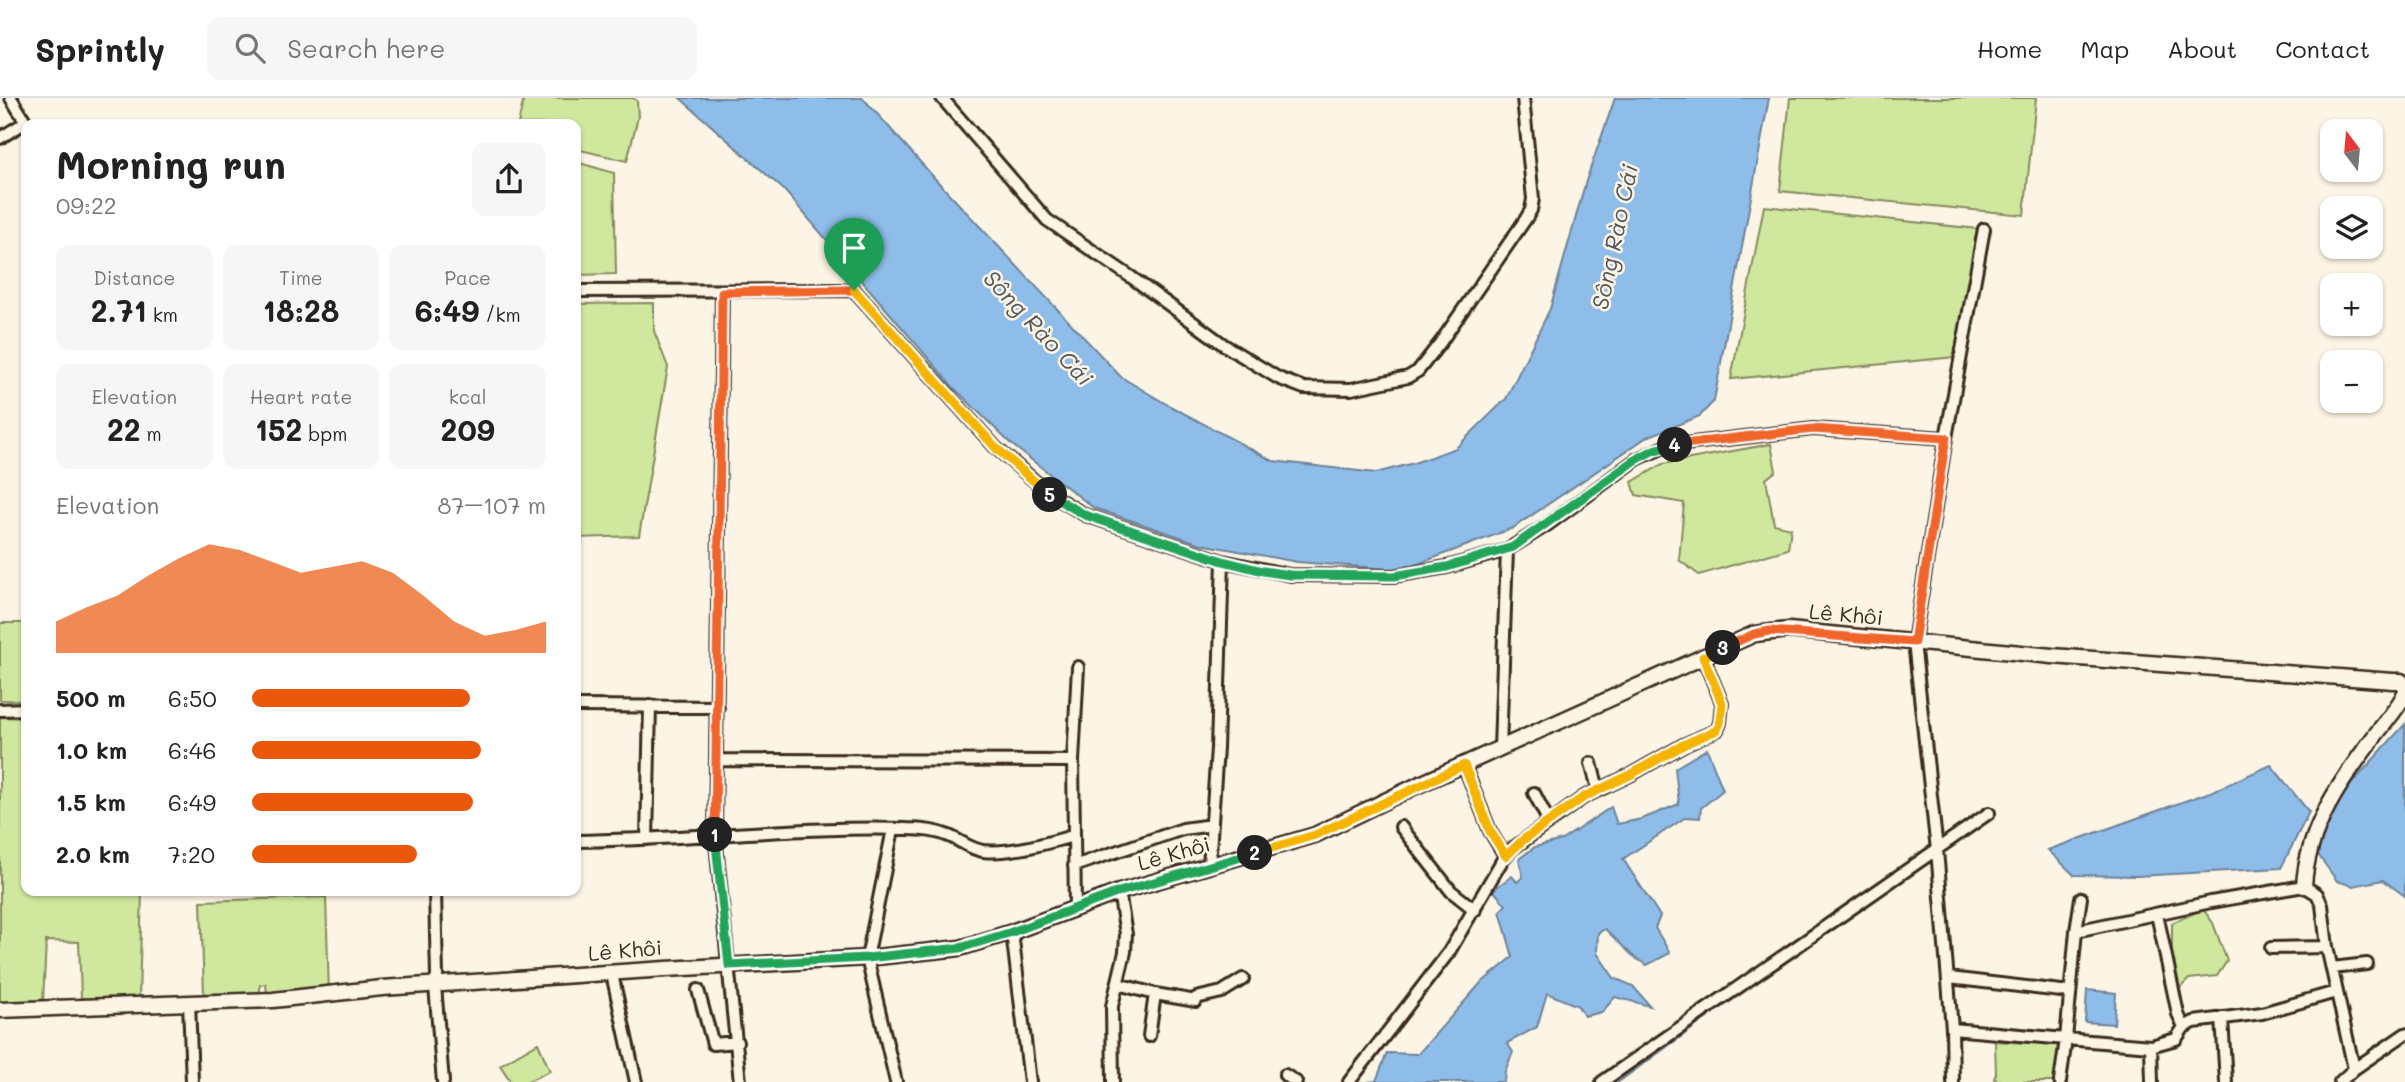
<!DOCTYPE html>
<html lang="en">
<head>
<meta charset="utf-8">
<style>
  :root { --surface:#fff; --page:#f6f6f6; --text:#222; --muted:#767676; --line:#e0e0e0; --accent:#ea580c }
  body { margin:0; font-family:Mali,sans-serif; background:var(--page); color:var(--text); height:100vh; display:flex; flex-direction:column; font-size:26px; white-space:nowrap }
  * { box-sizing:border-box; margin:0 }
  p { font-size:23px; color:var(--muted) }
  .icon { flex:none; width:38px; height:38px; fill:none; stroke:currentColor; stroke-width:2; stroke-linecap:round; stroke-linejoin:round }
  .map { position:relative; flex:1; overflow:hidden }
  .panel { position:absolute; left:21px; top:21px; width:560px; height:777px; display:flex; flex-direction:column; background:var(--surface); border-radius:14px; box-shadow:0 2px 5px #0004 }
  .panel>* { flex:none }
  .needle { width:46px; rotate:344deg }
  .tools { position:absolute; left:2320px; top:21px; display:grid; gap:14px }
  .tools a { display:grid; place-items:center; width:63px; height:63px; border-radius:14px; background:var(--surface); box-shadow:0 2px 5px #0004; font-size:35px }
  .pin { position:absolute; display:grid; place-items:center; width:60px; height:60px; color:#fff; margin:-72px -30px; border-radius:50% 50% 50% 0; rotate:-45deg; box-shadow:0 0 7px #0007 }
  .pin .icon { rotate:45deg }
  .km { position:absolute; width:35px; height:35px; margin:-18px; border-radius:50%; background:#222; color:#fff; font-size:19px; line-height:35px; text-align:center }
  .round { display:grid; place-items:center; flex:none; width:74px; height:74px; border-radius:14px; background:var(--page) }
  .headline { display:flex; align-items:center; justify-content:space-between; height:119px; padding:0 35px }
  h1 { font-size:38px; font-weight:700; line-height:52px }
  .figures { display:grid; grid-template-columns:repeat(3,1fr); gap:10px; height:119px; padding:7px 35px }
  .figures div { display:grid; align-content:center; border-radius:14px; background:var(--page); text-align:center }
  .figures b { font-size:30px; font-weight:700 }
  .figures small { font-size:19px; font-weight:400 }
  .figures p { font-size:19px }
  .chart { height:196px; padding:14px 35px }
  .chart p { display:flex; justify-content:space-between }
  .chart svg { width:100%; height:126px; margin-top:7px; fill:var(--accent); opacity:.7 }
  ul { padding:0 35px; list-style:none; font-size:23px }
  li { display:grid; grid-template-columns:112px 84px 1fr; align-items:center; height:52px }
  li i { height:18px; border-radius:9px; background:var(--accent) }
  header { display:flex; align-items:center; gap:42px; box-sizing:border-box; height:98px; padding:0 35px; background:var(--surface); border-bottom:2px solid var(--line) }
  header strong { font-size:33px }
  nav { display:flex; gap:38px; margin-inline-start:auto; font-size:24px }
  .search { width:490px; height:63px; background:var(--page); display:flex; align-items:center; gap:18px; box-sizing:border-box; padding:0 24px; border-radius:14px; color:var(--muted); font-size:26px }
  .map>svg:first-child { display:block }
  .green { fill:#cfe89d; stroke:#85895e; stroke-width:2 }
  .water { fill:#8ebde9; stroke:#6d8298; stroke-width:2 }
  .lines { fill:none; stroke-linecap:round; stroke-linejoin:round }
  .stream { stroke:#6d8298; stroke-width:2.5 }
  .minor-casing { stroke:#3b2a1e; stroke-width:16 }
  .tertiary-casing { stroke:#3b2a1e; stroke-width:19 }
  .minor { stroke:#fcf5e5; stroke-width:10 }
  .tertiary { stroke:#fcf5e5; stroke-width:14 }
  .split-1-casing { stroke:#fff; stroke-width:14 }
  .split-2-casing { stroke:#fff; stroke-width:14 }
  .split-3-casing { stroke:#fff; stroke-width:14 }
  .split-4-casing { stroke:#fff; stroke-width:14 }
  .split-5-casing { stroke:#fff; stroke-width:14 }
  .split-6-casing { stroke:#fff; stroke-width:14 }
  .split-1 { stroke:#f0652b; stroke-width:9 }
  .split-2 { stroke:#22a559; stroke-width:9 }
  .split-3 { stroke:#f5b400; stroke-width:9 }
  .split-4 { stroke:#f0652b; stroke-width:9 }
  .split-5 { stroke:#22a559; stroke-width:9 }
  .split-6 { stroke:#f5b400; stroke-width:9 }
  .labels { text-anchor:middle; stroke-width:5; stroke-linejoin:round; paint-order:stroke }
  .street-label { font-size:21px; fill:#3b2a1e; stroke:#fcf5e5 }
  .water-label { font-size:23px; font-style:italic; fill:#54565b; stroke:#fcf5e5 }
</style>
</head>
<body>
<header>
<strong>Sprintly</strong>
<div class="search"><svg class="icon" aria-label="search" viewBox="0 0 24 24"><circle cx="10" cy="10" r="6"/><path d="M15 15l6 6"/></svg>Search here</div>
<nav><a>Home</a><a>Map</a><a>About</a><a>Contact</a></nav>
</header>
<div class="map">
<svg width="2405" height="984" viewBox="0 0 2405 984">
  <rect width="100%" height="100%" fill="#fcf5e5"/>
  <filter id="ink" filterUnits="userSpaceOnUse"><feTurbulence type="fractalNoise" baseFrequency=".0143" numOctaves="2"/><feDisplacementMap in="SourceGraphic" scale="14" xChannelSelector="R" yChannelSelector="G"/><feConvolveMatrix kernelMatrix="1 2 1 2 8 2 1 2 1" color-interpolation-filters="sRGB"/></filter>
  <g filter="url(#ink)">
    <!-- green -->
    <path class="green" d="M524,0H633L637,3L638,19L627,63L576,51V26H518Z
      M1790,0H2036L2024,117L1780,93Z
      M576,64L614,75L616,176L576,177Z
      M1764,108L1978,131L1955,259L1731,281Z
      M654,205V233L668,269L639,438L576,440V206Z
      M1771,346L1776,373L1766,381L1774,426L1791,430L1788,451L1699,477L1679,462L1684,405L1636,397L1632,384L1663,366Z
      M0,525H26V603L0,602Z
      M0,619L26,620V793H142L139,901L81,900L79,844L46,843L43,904H0Z
      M326,799L329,896L267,898L266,886L260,887V895L204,897L201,803Z
      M2203,811L2213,825L2227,863L2217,878L2189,881L2172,898V825Z
      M1995,943L2058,947L2055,984H2008L1994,981L1996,975Z
      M538,945L550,973L526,984H511L500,967Z"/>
    <!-- water -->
    <path class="water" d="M680,0H863L938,84L1121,279L1168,307L1273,363L1376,375L1414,365L1456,350L1506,301L1550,211L1586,83L1615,0H1769L1714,303L1700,318L1647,339L1513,430L1402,472L1297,464L1201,446L1094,410L1011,346L953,289L784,92Z
      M2405,626V798L2383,782L2353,788L2337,783L2319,758V742L2335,704Z
      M1707,651L1723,692L1701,710L1700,720L1686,719L1623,761L1660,818L1655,830L1670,855L1647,867L1635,860L1605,831L1598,835L1597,855L1614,880L1633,888L1650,908L1615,899L1602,914L1584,918L1578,908L1547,895L1537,929L1507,945L1513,954L1505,973L1504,984H1367L1376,983L1387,955L1418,956L1480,886L1513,859L1500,813L1506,807L1493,792L1512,778L1517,784L1523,779L1519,761L1535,749L1562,742L1611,709L1617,726L1642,721L1679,706L1675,670Z
      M2271,667L2309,714L2281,770L2137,778L2074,777L2048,752L2213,693Z
      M2087,892L2116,895L2114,926L2085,924Z"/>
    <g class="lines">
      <!-- stream -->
      <path class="stream" d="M1618,984L1766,877"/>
      <defs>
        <path id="minor" d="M11,0L27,26
          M942,0L1047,122L1131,179L1224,247L1278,280L1304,290L1351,291L1408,279L1418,273L1440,245L1525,122L1531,112L1533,101L1523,0
          M0,40L26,24
          M576,193L854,192L996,350L1050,396L1085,417L1223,463
          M722,194L715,736L740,984
          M576,608L718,609
          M0,612L26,611
          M1500,650L1507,452L1547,427L1637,361L1667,348L1813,331L1946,340
          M717,662L1073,663
          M1591,665L1598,691
          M1464,667L1490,733L1505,758
          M1534,695L1549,724
          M1401,729L1451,793L1475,812
          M893,731L867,860L896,984
          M647,741L650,608
          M576,743C686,742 796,728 907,731C920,731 937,733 949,738C961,743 970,751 983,753C1009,756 1048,745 1073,738
          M1074,768L1183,731L1212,727
          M1209,768L1217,650L1223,463L1290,477L1394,478L1447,469L1507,452
          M435,793L437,878L435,888L443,984
          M1075,810L1073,663L1078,569
          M2157,816L2178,916L2184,929
          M2076,833L2081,800
          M1012,834L1030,984
          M2271,850L2327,849
          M2332,870L2367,866
          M612,876L636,984
          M1949,880L2070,894
          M1118,886L1155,896L1196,903
          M698,892L713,946L737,944
          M1196,900L1222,894L1243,881
          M189,904L192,984
          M2222,920L2226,984
          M1952,931L1937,752L1914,544L1946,340L1984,131
          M1149,938L1155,896
          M2151,948L2152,984
          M1285,977L1296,984
          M1113,984L1112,908L1125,854L1126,836L1119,794
          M1349,984L1449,854L1503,761L1512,751L1584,699L1630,677L1685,646L1717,632L1720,625L1722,605L1703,559
          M1602,984L1989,715
          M1953,984L1952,931L2066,941L2076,833L2211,804L2304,788L2317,796L2322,807L2327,849L2354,971
          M2060,984L2066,941L2151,948L2176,941L2184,929L2194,924L2262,915L2336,894
          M2340,984L2354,971L2405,936"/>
        <path id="tertiary" d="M2304,788C2307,731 2340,684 2374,639C2384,625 2398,611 2405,595
          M0,912L273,902L382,890L666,871L867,860L960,850L1012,834L1119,794L1315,737L1418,687L1754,536L1789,532L2052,558L2393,583H2401L2405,588"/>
      </defs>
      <!-- minor casing -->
      <use href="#minor" class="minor-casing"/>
      <!-- tertiary casing -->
      <use href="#tertiary" class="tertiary-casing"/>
      <!-- minor -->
      <use href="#minor" class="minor"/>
      <!-- tertiary -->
      <use href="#tertiary" class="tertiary"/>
    </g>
  </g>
  <g class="lines" filter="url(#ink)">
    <defs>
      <path id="split-1" d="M715,737L722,194L854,192"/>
      <path id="split-2" d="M715,737L729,867L867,860L960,850L1012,834L1119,794L1255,755"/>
      <path id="split-3" d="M1255,755L1315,737L1464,667L1490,733L1506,758L1523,742L1584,699L1630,677L1685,646L1717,632L1720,625L1722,605L1703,559L1723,550"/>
      <path id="split-4" d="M1675,347L1813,331L1946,340L1914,544L1770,533L1754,536L1723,550"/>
      <path id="split-5" d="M1050,397L1085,417L1223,463L1263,473L1290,477L1394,478L1447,469L1513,449L1637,361L1654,352L1675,347"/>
      <path id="split-6" d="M854,192L996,350L1050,397"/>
    </defs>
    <!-- split-1 casing -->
    <use href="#split-1" class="split-1-casing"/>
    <!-- split-2 casing -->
    <use href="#split-2" class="split-2-casing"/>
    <!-- split-3 casing -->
    <use href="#split-3" class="split-3-casing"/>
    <!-- split-4 casing -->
    <use href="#split-4" class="split-4-casing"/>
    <!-- split-5 casing -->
    <use href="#split-5" class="split-5-casing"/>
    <!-- split-6 casing -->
    <use href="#split-6" class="split-6-casing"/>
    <!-- split-1 -->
    <use href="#split-1" class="split-1"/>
    <!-- split-2 -->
    <use href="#split-2" class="split-2"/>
    <!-- split-3 -->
    <use href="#split-3" class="split-3"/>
    <!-- split-4 -->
    <use href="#split-4" class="split-4"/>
    <!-- split-5 -->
    <use href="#split-5" class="split-5"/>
    <!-- split-6 -->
    <use href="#split-6" class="split-6"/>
  </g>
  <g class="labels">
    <!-- street labels -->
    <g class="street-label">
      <text transform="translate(1846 517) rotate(5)" y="7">Lê Khôi</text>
      <text transform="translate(1174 756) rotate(-16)" y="7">Lê Khôi</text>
      <text transform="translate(625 853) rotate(-5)" y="7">Lê Khôi</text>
    </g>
    <!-- water labels -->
    <g class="water-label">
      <text transform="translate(1615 139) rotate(-78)" y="8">Sông Rào Cái</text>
      <text transform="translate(1038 230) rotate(47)" y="8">Sông Rào Cái</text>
    </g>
  </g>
</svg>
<div class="tools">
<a><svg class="needle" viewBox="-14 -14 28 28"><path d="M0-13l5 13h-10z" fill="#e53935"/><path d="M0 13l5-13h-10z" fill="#767676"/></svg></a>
<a><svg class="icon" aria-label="layers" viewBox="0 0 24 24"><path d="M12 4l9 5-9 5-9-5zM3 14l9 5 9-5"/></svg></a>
<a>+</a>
<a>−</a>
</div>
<div class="pin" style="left:854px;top:192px;background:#1e9e55"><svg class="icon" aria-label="arrive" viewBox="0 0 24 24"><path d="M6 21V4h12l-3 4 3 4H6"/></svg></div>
<b class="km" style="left:715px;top:737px">1</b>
<b class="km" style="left:1255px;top:755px">2</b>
<b class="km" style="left:1723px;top:550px">3</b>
<b class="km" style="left:1675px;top:347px">4</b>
<b class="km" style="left:1050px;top:397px">5</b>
<section class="panel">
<div class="headline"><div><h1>Morning run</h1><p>09:22</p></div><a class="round"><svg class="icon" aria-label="share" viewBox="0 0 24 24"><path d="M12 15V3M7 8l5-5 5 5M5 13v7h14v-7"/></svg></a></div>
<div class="figures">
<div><p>Distance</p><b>2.71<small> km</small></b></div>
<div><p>Time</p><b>18:28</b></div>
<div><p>Pace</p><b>6:49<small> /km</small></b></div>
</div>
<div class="figures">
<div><p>Elevation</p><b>22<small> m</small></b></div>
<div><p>Heart rate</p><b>152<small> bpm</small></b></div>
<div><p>kcal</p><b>209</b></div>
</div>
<div class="chart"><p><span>Elevation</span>87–107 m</p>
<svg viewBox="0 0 160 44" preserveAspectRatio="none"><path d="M0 44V33L10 28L20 24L30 17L40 11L50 6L60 8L70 12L80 16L90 14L100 12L110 16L120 24L130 33L140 38L150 36L160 33V44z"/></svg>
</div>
<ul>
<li><b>500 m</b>6:50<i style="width:74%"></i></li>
<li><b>1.0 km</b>6:46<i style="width:78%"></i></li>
<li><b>1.5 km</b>6:49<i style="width:75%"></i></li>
<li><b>2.0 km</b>7:20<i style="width:56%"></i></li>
</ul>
</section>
</div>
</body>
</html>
